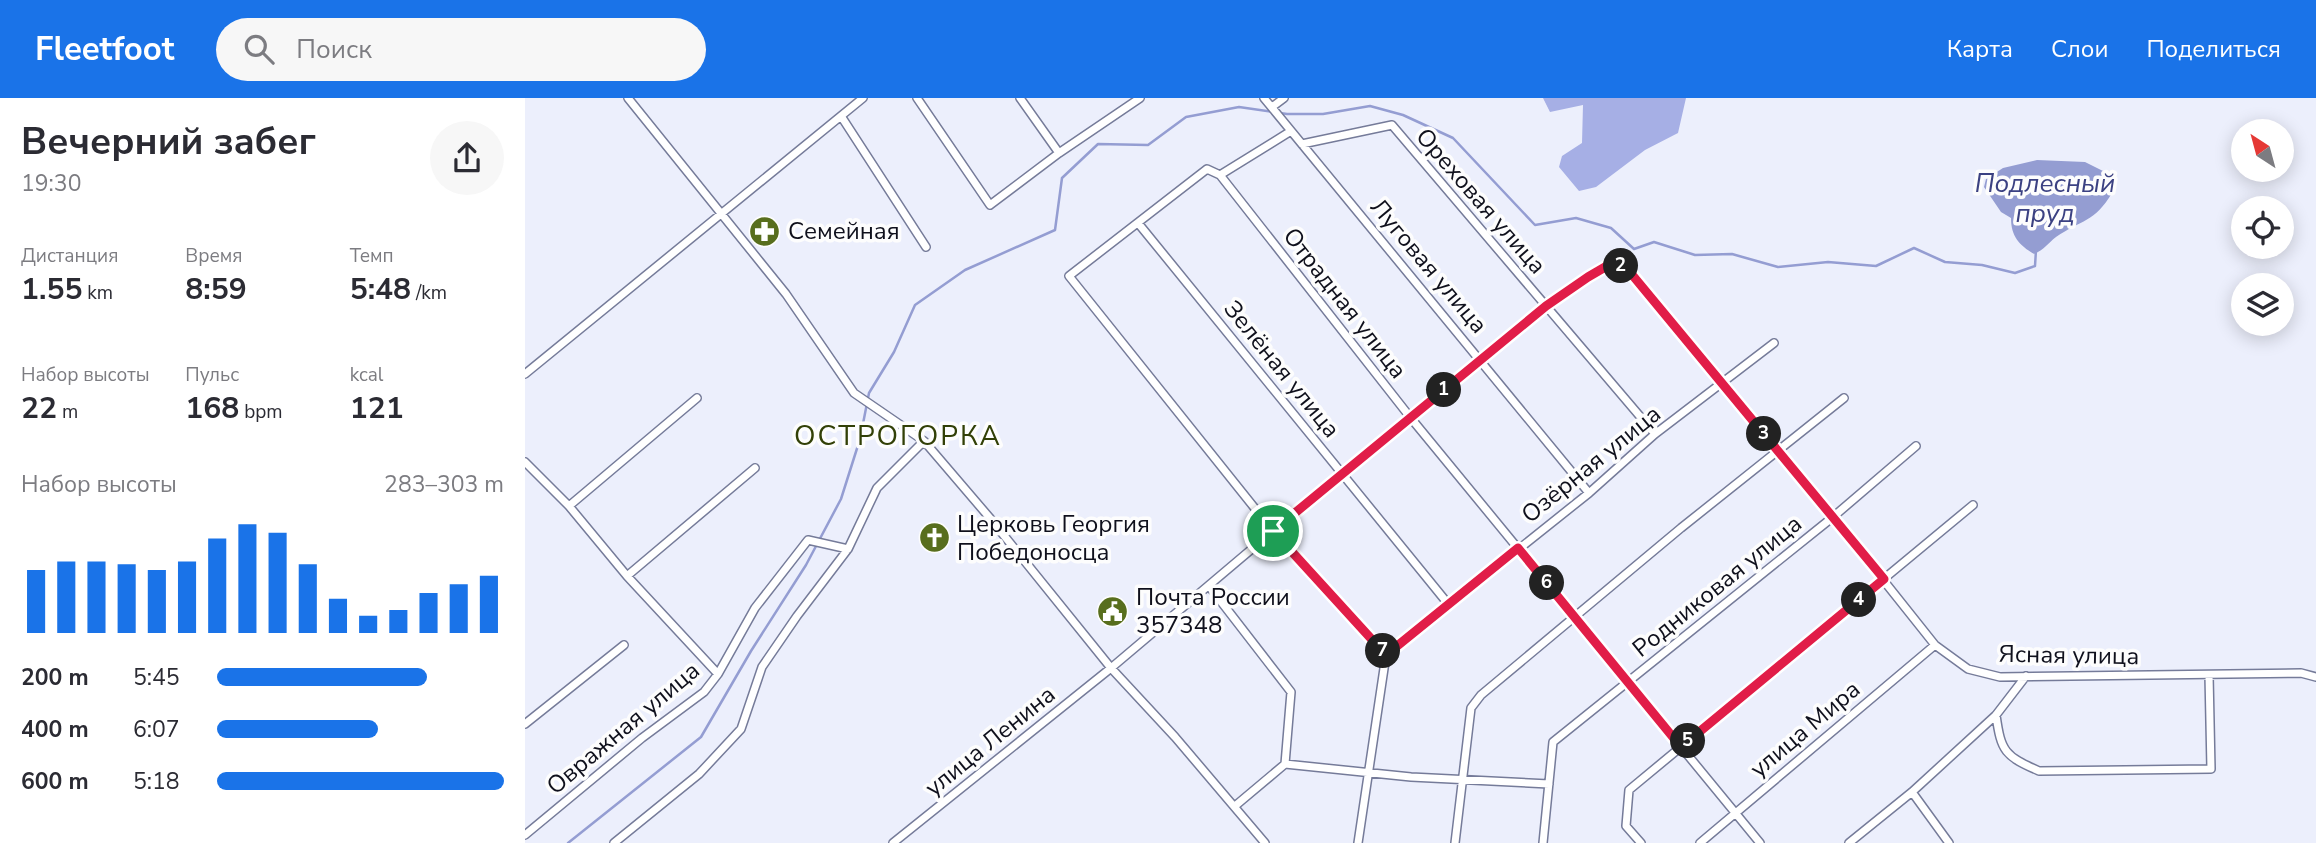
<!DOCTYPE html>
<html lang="ru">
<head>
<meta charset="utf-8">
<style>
  :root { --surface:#fff; --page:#f7f7f7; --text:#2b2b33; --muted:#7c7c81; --accent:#1a73e8 }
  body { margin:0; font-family:"Nunito Sans",sans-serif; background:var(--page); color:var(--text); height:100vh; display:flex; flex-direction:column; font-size:26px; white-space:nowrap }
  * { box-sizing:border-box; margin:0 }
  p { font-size:23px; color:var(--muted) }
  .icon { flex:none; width:38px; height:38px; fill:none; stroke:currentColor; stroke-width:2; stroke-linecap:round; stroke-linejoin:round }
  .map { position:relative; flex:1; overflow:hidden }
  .side { display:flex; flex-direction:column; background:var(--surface); width:525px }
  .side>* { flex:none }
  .needle { width:46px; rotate:324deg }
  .tools { position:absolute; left:1706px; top:21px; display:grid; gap:14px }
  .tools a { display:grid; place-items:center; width:63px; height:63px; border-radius:50%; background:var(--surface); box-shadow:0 4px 18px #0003; font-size:35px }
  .pin { position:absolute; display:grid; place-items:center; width:60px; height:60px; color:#fff; margin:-30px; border:4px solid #fff; border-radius:50%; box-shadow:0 2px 7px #0007 }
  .km { position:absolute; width:35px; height:35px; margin:-18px; border-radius:50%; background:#222; color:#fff; font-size:19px; line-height:35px; text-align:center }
  .round { display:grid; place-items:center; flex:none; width:74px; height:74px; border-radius:37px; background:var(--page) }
  .headline { display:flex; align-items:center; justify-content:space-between; height:119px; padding:0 21px }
  h1 { font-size:38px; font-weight:700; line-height:52px }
  .stats { display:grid; grid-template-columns:repeat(3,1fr); gap:10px; height:119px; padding:7px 21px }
  .stats div { display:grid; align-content:center }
  .stats b { font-size:30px; font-weight:700 }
  .stats small { font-size:19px; font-weight:400 }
  .stats p { font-size:19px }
  .chart { height:196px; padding:14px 21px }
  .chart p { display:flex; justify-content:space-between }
  .chart svg { width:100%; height:126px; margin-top:7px; stroke:var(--accent); stroke-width:6 }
  ul { padding:0 21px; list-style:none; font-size:23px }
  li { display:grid; grid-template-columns:112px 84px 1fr; align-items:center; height:52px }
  li i { height:18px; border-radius:9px; background:var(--accent) }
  header { display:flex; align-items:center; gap:42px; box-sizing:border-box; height:98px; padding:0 35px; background:var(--accent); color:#fff }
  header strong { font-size:33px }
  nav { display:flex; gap:38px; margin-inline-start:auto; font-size:24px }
  .search { width:490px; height:63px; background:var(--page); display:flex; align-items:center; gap:18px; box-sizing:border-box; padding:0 24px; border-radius:38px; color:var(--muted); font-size:26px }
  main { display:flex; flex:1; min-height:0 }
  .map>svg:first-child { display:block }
  .forest { fill:#a6afe5 }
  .water { fill:#949dd2 }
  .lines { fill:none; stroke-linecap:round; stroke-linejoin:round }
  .stream { stroke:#949dd2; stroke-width:2.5 }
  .minor-casing { stroke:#757b99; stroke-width:10 }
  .minor { stroke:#fff; stroke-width:7 }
  .route-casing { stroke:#fff; stroke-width:14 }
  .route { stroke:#e11d48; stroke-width:9 }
  .labels { text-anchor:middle; stroke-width:7; stroke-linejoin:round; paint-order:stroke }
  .street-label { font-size:24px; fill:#0f101c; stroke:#fdfdfd }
  .poi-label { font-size:24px; fill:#0f101c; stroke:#fdfdfd; text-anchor:start }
  .water-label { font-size:26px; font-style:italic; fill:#3b4182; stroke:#fdfdfd }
  .quarter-label { font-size:28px; letter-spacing:2px; fill:#324007; stroke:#fdfdfd }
</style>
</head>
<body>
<header>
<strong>Fleetfoot</strong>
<div class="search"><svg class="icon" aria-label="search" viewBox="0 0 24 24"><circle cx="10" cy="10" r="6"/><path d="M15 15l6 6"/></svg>Поиск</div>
<nav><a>Карта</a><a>Слои</a><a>Поделиться</a></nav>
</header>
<main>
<section class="side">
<div class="headline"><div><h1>Вечерний забег</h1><p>19:30</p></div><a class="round"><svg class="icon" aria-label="share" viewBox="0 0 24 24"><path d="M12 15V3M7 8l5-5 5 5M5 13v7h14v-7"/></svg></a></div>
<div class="stats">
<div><p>Дистанция</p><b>1.55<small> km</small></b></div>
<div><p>Время</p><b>8:59</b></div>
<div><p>Темп</p><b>5:48<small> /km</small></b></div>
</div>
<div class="stats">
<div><p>Набор высоты</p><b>22<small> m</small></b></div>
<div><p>Пульс</p><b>168<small> bpm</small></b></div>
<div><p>kcal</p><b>121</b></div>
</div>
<div class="chart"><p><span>Набор высоты</span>283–303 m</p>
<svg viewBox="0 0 160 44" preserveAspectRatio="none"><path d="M5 44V22M15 44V19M25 44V19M35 44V20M45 44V22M55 44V19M65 44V11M75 44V6M85 44V9M95 44V20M105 44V32M115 44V38M125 44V36M135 44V30M145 44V27M155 44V24"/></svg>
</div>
<ul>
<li><b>200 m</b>5:45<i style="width:73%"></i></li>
<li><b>400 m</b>6:07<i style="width:56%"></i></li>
<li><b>600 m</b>5:18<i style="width:100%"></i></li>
</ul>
</section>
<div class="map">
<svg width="1791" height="745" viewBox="0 0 1791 745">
  <rect width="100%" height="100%" fill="#eceffc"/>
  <!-- forest -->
  <path class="forest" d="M1018,0H1161L1153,35L1120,52L1071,89L1054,93L1034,69L1037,58L1057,45L1058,7L1025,14Z"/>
  <!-- water -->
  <path class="water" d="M1512,62L1560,64L1580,74L1587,95C1570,124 1556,122 1531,139C1523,145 1519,152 1509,156C1494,147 1486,138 1486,120L1476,114L1459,89L1461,81L1478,70Z"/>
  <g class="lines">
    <!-- stream -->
    <path class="stream" d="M43,745L176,639L226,553L281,467L316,401L335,341L344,295L369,254L390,207L440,172L530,132L537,80L573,46L623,47L661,19L714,9L762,16H798L845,8L878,17L928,40L1010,127L1051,120L1086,130L1109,151L1129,144L1170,157L1207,156L1253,169L1303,164L1351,168L1389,150L1420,164L1457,167L1490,175L1510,168L1511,152"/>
    <defs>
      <path id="minor" d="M103,0L261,196L329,295L399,343L464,419L586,570L650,639L740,745
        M392,0L465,107L534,55L615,0
        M495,0L534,55
        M739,0L1064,395
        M747,9L759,0
        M316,18L401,149
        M766,33L695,77L682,71L544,178L748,433L861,557
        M777,46L867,27L1130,336
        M695,77L885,319L1235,745
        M613,125L924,507
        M0,276L338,0
        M0,364L44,408L102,478L193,576
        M44,408L172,300
        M102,478L230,370
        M684,488L766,594L760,666L710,708
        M1471,617C1476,654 1480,658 1514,673L1686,671L1684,577
        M0,626L99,547
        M760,666L886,679L1024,686
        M1387,694L1424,745
        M0,737L117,640L179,594L193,576L230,510L283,442L323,451
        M89,745L174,676L216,631L237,569L272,518L323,451L352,390L399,343
        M368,745L586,570L748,433L1022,208L1063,179L1087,165L1104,173L1308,419L1410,547L1443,571L1475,579L1776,575L1791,579
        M833,745L861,557L1064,395L1130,336L1249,245
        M930,745L946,610L956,597L1156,430L1319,300
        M1018,745L1028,644L1308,419L1391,348
        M1116,745L1101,728L1104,692L1448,407
        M1175,745L1410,547
        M1324,745L1387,694L1471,617L1501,578"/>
    </defs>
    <!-- minor casing -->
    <use href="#minor" class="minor-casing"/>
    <!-- minor -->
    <use href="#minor" class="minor"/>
  </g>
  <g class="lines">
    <defs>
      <path id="route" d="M1087,165L1104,173L1359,481L1156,649L993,450L861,557L748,433L1021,208L1063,179Z"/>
    </defs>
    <!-- route casing -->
    <use href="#route" class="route-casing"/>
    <!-- route -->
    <use href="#route" class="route"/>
  </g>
  <!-- icons -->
  <defs>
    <symbol id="pharmacy-disc" viewBox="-11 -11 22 22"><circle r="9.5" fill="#586e1d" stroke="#fdfdfd"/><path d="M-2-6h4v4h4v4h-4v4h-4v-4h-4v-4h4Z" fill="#fff"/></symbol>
    <symbol id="church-disc" viewBox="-11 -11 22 22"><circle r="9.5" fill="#586e1d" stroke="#fdfdfd"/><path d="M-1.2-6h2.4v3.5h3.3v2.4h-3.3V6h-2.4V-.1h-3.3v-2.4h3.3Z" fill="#fff"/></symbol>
    <symbol id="civic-disc" viewBox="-11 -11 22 22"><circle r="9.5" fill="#586e1d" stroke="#fdfdfd"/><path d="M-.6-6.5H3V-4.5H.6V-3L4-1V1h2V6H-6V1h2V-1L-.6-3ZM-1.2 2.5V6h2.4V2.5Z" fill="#fff"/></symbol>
  </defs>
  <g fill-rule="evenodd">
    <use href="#pharmacy-disc" x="222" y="116" width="35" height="35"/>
    <use href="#church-disc" x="392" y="422" width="35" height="35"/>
    <use href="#civic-disc" x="570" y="496" width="35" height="35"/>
  </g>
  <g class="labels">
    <!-- street labels -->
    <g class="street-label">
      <text transform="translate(956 103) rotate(49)" y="8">Ореховая улица</text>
      <text transform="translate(904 168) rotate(50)" y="8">Луговая улица</text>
      <text transform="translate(820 205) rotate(52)" y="8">Отрадная улица</text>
      <text transform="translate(757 271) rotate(51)" y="8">Зелёная улица</text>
      <text transform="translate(1066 366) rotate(-39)" y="8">Озёрная улица</text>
      <text transform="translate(1192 488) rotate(-39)" y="8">Родниковая улица</text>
      <text transform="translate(1544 557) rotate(1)" y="8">Ясная улица</text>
      <text transform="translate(98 630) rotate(-40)" y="8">Овражная улица</text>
      <text transform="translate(1280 631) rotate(-40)" y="8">улица Мира</text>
      <text transform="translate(465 643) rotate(-39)" y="8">улица Ленина</text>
    </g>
    <!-- poi labels -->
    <g class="poi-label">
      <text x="263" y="141">Семейная</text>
      <text x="432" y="434">Церковь Георгия<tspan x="432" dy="28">Победоносца</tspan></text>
      <text x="611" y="507">Почта России<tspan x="611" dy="28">357348</tspan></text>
    </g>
    <!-- water labels -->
    <g class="water-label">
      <text x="1520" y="94">Подлесный<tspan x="1520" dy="30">пруд</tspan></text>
    </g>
    <!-- quarter labels -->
    <g class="quarter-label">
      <text x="373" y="347">ОСТРОГОРКА</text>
    </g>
  </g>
</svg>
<div class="tools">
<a><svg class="needle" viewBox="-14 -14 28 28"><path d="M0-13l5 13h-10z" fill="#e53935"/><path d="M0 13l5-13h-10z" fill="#7c7c81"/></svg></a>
<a><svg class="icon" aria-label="locate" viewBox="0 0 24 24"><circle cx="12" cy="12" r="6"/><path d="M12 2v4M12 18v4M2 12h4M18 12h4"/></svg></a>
<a><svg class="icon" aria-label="layers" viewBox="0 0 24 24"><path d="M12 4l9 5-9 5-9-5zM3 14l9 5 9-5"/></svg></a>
</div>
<div class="pin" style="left:748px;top:433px;background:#1e9e55"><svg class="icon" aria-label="arrive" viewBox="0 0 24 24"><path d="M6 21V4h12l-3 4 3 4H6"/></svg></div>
<b class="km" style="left:919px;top:292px">1</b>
<b class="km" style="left:1096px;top:168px">2</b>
<b class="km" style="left:1239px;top:336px">3</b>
<b class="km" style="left:1334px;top:502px">4</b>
<b class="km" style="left:1163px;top:643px">5</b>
<b class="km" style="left:1022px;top:485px">6</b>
<b class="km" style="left:858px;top:553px">7</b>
</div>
</main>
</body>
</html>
